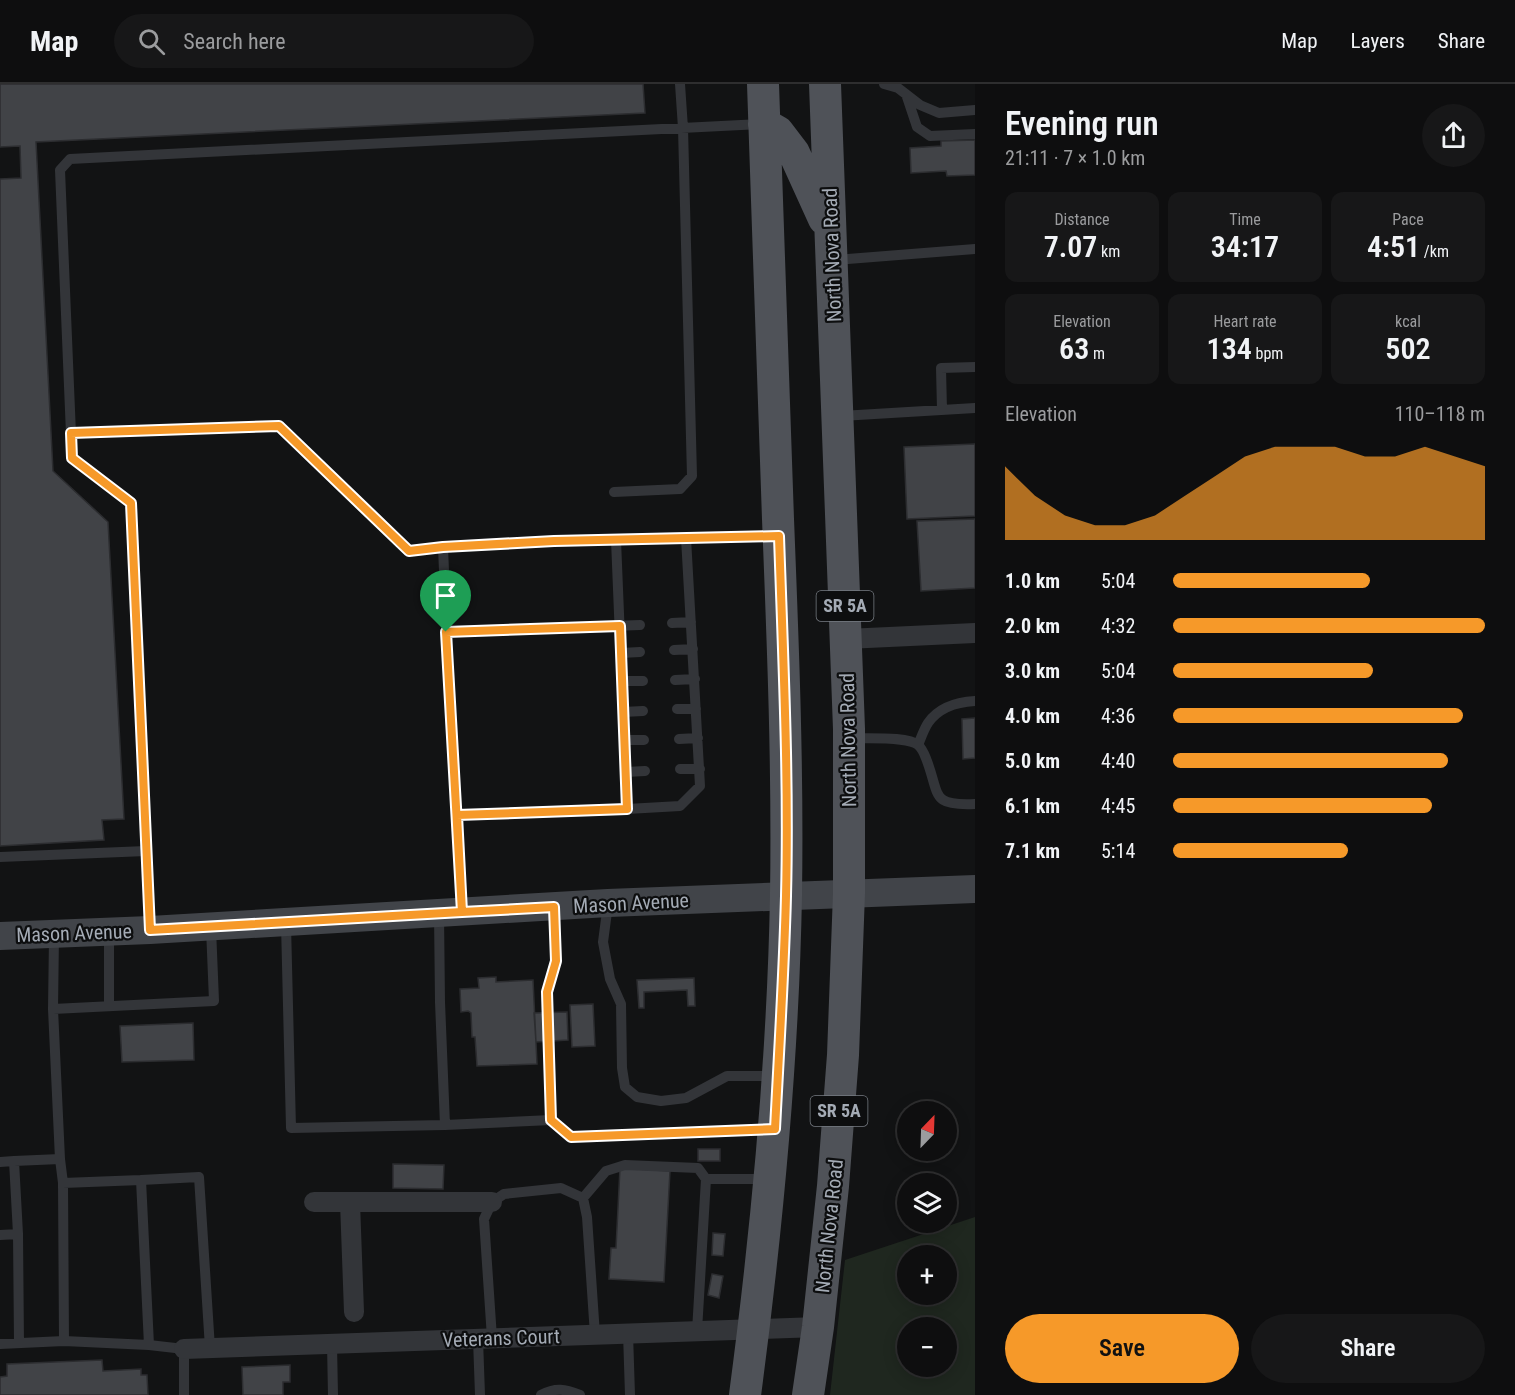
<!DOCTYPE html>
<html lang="en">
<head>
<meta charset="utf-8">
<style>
  :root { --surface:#0e0e0f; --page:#171718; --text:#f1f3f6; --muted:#9b9c9e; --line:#2e2e2f; --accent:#f69929 }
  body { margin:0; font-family:"Roboto Condensed",sans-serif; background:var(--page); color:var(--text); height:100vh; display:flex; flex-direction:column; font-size:22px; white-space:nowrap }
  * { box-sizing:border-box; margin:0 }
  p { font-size:20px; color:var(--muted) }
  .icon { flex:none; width:33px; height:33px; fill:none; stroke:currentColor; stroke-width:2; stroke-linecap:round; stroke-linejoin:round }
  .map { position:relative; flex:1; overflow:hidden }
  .details { display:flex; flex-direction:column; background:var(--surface); width:540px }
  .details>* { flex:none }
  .needle { width:39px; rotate:23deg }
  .controls { position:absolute; left:897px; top:1017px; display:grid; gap:12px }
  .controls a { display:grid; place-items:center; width:60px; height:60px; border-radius:50%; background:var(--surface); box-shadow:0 3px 15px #0003,0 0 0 2px var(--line); font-size:30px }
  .pin { position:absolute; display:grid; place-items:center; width:51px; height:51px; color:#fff; margin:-62px -26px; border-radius:50% 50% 50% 0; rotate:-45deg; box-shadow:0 0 6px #0007 }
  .pin .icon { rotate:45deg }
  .round { display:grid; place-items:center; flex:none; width:63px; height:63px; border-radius:32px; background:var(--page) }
  .head { display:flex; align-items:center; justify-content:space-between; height:102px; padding:0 30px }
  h1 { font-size:33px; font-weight:600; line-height:45px }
  .stats { display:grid; grid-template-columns:repeat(3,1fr); gap:9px; height:102px; padding:6px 30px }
  .stats div { display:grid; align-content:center; border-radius:12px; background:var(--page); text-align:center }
  .stats b { font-size:30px; font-weight:600 }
  .stats small { font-size:16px; font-weight:400 }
  .stats p { font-size:16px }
  .chart { height:168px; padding:12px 30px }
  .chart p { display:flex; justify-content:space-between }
  .chart svg { width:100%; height:108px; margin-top:6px; fill:var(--accent); opacity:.7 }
  .button { display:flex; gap:12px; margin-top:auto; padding:12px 30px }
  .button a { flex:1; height:69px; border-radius:36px; background:var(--accent); color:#111; font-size:24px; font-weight:600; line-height:69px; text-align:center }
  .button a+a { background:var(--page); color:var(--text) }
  ul { padding:0 30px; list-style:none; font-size:20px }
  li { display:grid; grid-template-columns:96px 72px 1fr; align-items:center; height:45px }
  li i { height:15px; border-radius:8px; background:var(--accent) }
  header { display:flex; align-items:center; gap:36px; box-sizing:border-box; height:84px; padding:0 30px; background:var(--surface); border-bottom:2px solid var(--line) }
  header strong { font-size:28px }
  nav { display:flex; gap:33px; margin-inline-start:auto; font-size:21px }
  .search { width:420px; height:54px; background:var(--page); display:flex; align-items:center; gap:15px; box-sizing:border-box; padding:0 21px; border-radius:33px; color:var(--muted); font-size:22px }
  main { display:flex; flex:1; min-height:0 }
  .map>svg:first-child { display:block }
  .green { fill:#1f271f; fill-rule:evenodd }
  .building { fill:#414347; stroke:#2c2d30; stroke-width:1.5 }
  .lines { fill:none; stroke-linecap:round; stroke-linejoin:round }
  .service { stroke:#333539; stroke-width:10 }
  .minor { stroke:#333539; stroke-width:20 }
  .secondary { stroke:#414449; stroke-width:28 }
  .primary { stroke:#4f5258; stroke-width:32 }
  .route-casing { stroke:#fff; stroke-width:12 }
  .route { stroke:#f69929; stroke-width:8 }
  .labels { text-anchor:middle; stroke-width:4.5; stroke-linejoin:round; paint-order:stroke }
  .shield { fill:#0d0e0f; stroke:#777c83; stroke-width:1.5 }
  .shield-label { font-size:18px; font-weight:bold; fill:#a4abb5 }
  .street-label { font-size:20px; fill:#a4abb5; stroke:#0d0e0f }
</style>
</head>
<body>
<header>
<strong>Map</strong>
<div class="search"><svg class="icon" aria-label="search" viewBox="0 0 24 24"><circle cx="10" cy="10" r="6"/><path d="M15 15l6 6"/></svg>Search here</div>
<nav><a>Map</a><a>Layers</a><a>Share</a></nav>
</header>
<main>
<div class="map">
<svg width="975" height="1311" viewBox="0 0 975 1311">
  <rect width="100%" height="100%" fill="#121314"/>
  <!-- green -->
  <path class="green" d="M975,1133V1311H830L845,1176ZM908,1172H946V1210H908ZM908,1244H946V1282H908Z"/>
  <!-- building -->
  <path class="building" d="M0,0H643L645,29L36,58L53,387L108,438L124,735L102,736L104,756L0,762V95L21,94L20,62L0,63Z
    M975,56V91L947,92L946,87L911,89L910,64L941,62V57Z
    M975,360V432L907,435L904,363Z
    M975,435V504L921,507L917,437Z
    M975,634V674L963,675L962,635Z
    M496,893V898L533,896L537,980L477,982L475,953H472L471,929L468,927L461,928L460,905L479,904L478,894Z
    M694,894L695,922H688L687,906L644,908V924H639L637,896Z
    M593,920L595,962L572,963L570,921Z
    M567,928L568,956L536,958L534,929Z
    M193,939L194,976L122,978L120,942Z
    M698,1065H720V1077H698Z
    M393,1080L444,1081L443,1105L393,1104Z
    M620,1084L670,1087L664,1198L609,1195L611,1164H616Z
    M713,1149L725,1150L723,1172L712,1171Z
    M712,1190L723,1192L719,1214L708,1211Z
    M102,1276L103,1287L141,1285V1291H147L148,1311H0V1293L7,1292V1280Z
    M290,1281V1298H283V1311H243L242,1283Z"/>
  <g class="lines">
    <!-- service -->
    <path class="service" d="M884,0L898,4L920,21L939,29L975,26
      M906,10L917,43L930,52L975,50
      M835,176L975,165
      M942,326L941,284L975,283
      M841,332L975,324
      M71,349L279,342L409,467L443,463L449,608L462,825
      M614,408L680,405L692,392L683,44L680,0
      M443,463L554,457L776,452
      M672,539L691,538
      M446,548L640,541
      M674,566L693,565
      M621,569L640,568
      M675,596L695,595
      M622,597H643
      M677,625H696
      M623,628L643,627
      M853,654C868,655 907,652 918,661C923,665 925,672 927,677C940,712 931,722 975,720
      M679,655L698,654
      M624,656H644
      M918,661C921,654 924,645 928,639C939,623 957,618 975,617
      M680,685H700
      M626,688L645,687
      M627,725L680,722L700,702L686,454
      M457,731L627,725L616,456
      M0,773L146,767
      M608,820L603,858L610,895L621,920L622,984L625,1003L637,1013L661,1017L686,1014L727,992H776
      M286,840L291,1044L445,1041L440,918L439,830
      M150,846L131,419L72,374L60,86L70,75L761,40
      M109,848V922
      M54,852L53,925L60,1075L63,1099L64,1257
      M53,925L214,917L211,844
      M551,1036L547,908L556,877L554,825
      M445,1041L551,1036L571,1053L771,1045
      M0,1078L14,1077
      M706,1095H766
      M141,1096L199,1093L210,1264
      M63,1099L141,1096L149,1261
      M583,1114L606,1087L625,1081L698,1084L706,1095L697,1247
      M18,1150L14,1077L60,1075
      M0,1151L18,1150L19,1259
      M628,1249L630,1311
      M492,1254L484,1135L492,1118L504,1110L561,1104L583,1114L587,1133L595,1251
      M478,1255L480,1311
      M0,1260L64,1257L149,1261L184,1265V1311
      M332,1260L333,1311
      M541,1311C556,1303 565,1305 580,1311"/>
    <!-- minor -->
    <path class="minor" d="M846,555L975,549
      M314,1118H492
      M350,1118L354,1228
      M184,1265L818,1243"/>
    <!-- secondary -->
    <path class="secondary" d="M0,852L150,846L608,819L975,805"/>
    <!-- primary -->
    <path class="primary" d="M764,40L778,48L794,69L824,135
      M745,1311C767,1145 783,979 786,811C788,686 783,561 778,435C773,290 768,145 763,0
      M808,1311L818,1243L833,1102L843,971L849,809V645L825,0"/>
  </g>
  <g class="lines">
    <defs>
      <path id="route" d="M446,548L462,828L150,846L131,419L72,374L71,349L279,342L409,467L443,463L554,457L779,452C783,572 789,692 786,812C784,890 779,967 775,1045L571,1053L551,1036L547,908L556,877L554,823L462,828L457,731L627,725L620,542L446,548"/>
    </defs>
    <!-- route casing -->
    <use href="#route" class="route-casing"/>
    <!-- route -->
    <use href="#route" class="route"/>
  </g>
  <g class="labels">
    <!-- shield labels -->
    <g class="shield">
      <rect x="816.5" y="507" width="57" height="30" rx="4.5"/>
      <rect x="810.5" y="1012" width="57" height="30" rx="4.5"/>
    </g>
    <g class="shield-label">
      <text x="845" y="528">SR 5A</text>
      <text x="839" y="1033">SR 5A</text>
    </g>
    <!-- street labels -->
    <g class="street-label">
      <text transform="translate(832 171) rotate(-92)" y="7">North Nova Road</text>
      <text transform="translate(848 656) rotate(-91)" y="7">North Nova Road</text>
      <text transform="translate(631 819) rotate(-3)" y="7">Mason Avenue</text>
      <text transform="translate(74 849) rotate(-2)" y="7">Mason Avenue</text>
      <text transform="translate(829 1142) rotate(-84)" y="7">North Nova Road</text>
      <text transform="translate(501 1254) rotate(-2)" y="7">Veterans Court</text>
    </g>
  </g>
</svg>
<div class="controls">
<a><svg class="needle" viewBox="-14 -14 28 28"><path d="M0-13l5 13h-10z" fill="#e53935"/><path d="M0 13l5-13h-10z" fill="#9b9c9e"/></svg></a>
<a><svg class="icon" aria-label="layers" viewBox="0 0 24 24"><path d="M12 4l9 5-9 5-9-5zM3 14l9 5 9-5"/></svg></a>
<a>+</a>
<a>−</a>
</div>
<div class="pin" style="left:446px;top:548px;background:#1e9e55"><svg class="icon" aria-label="arrive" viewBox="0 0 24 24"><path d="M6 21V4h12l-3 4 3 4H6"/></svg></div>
</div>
<section class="details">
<div class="head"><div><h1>Evening run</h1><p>21:11 · 7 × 1.0 km</p></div><a class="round"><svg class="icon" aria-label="share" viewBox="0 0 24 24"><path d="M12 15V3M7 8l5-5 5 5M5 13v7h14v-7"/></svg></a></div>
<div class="stats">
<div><p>Distance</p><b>7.07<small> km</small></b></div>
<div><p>Time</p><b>34:17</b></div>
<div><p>Pace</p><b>4:51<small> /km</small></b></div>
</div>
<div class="stats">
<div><p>Elevation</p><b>63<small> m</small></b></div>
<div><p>Heart rate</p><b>134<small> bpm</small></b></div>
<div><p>kcal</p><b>502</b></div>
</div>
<div class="chart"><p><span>Elevation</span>110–118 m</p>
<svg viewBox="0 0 160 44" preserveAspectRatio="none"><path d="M0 44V14L10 26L20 34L30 38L40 38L50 34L60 26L70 18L80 10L90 6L100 6L110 6L120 10L130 10L140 6L150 10L160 14V44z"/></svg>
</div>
<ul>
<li><b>1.0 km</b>5:04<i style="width:63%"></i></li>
<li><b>2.0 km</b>4:32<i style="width:100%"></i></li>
<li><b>3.0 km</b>5:04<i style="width:64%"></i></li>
<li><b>4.0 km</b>4:36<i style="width:93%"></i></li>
<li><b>5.0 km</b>4:40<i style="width:88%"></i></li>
<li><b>6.1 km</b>4:45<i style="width:83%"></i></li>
<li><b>7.1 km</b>5:14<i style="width:56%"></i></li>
</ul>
<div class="button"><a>Save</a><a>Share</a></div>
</section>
</main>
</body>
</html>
